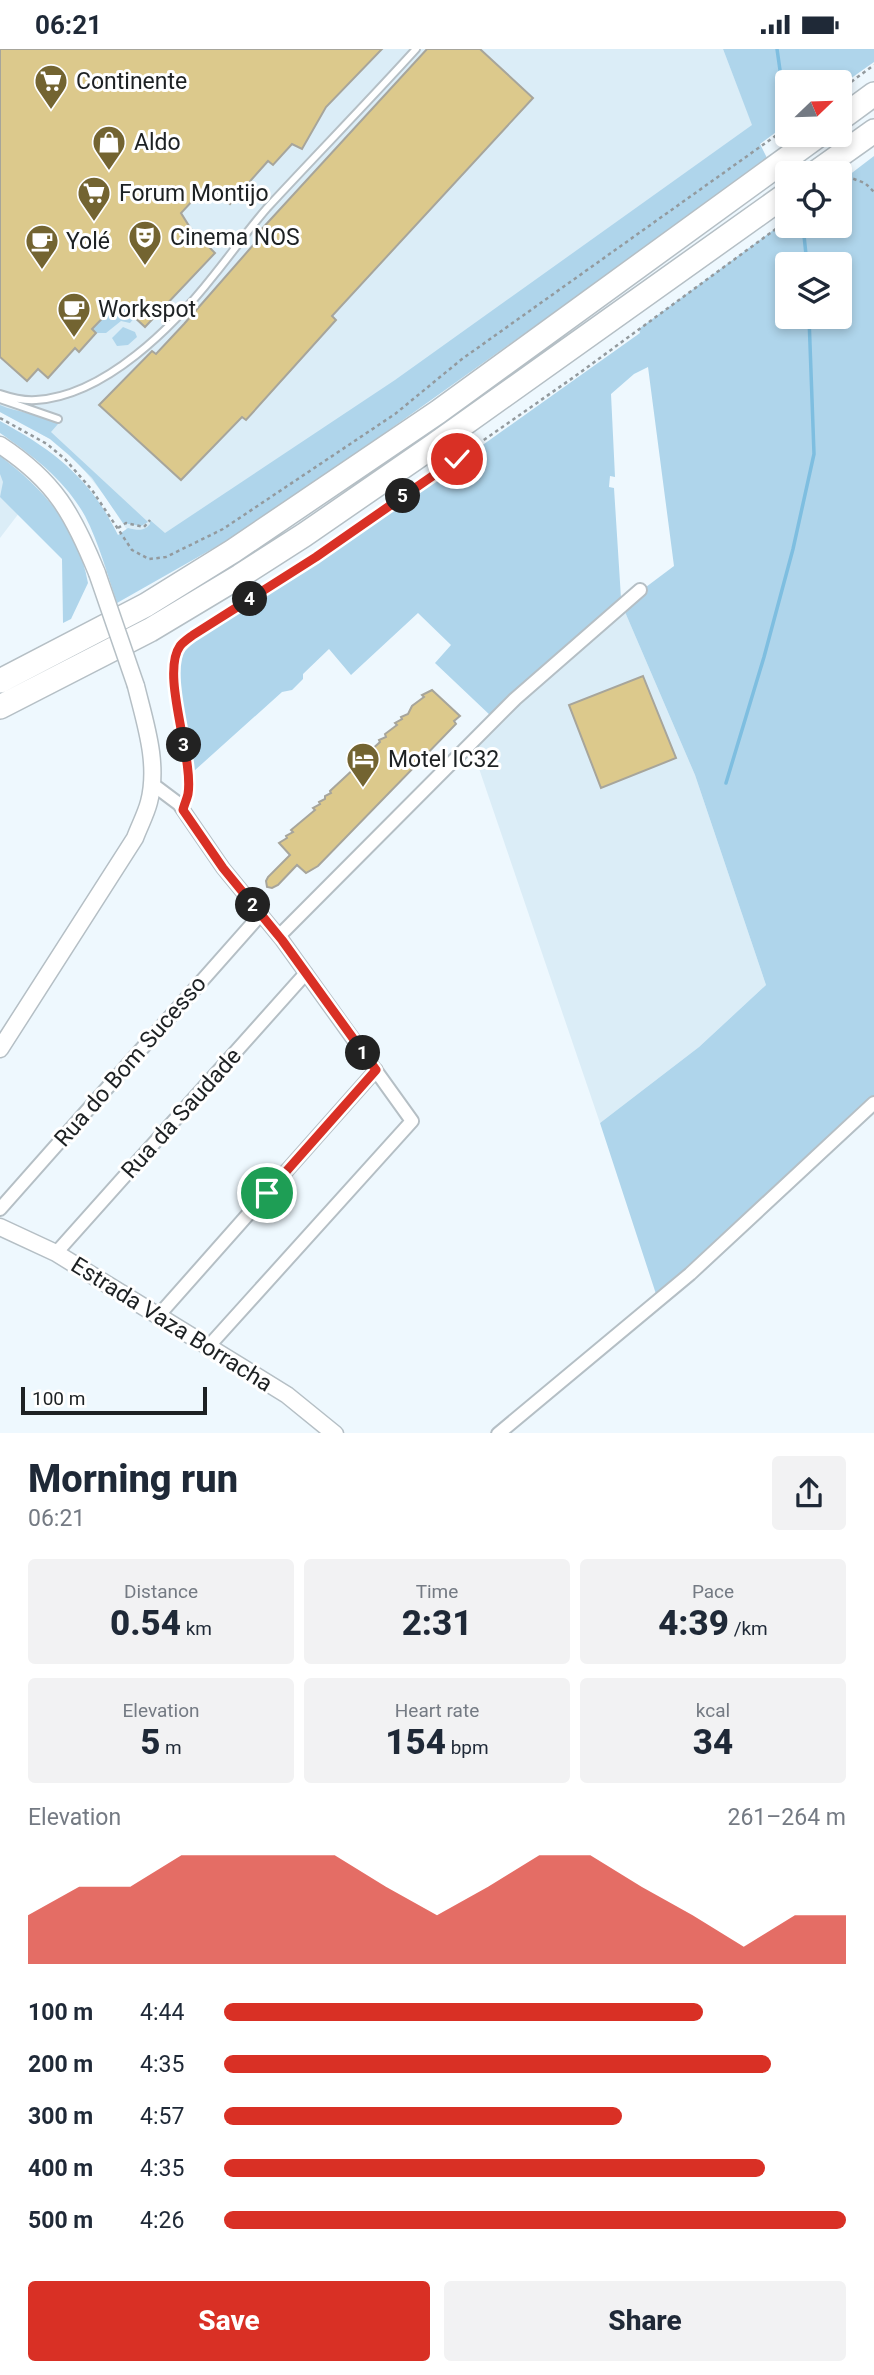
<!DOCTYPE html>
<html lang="en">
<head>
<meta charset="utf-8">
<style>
  :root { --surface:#fff; --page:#f2f2f3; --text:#1f2937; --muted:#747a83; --accent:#d93025 }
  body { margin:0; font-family:Roboto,sans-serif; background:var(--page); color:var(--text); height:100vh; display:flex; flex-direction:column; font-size:26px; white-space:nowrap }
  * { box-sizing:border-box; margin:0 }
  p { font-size:23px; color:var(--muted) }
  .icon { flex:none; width:38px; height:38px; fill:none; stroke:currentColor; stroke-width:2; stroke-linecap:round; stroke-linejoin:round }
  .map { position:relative; height:1384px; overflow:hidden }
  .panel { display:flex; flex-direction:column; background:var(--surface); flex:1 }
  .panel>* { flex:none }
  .needle { width:46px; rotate:67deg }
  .buttons { position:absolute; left:775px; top:21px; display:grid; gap:14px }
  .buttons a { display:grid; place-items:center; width:77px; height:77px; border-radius:7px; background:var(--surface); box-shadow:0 4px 10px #0003; font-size:35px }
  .scale { position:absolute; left:21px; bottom:18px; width:186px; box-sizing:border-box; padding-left:7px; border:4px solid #1d2123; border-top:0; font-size:19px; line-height:24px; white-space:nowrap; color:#1d2123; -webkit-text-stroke:5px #fff; paint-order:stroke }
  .pin { position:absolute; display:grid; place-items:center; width:60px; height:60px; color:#fff; margin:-30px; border:4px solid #fff; border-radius:50%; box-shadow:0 2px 7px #0007 }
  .km { position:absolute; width:35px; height:35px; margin:-18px; border-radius:50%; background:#222; color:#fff; font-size:19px; line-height:35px; text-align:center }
  .round { display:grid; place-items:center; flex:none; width:74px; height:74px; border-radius:7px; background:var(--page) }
  .headline { display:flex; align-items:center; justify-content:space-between; height:119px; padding:0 28px }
  h1 { font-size:38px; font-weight:800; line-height:52px }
  .stats { display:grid; grid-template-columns:repeat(3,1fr); gap:10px; height:119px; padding:7px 28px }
  .stats div { display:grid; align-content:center; border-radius:7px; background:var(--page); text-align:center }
  .stats b { font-size:35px; font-weight:800 }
  .stats small { font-size:19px; font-weight:400 }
  .stats p { font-size:19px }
  .chart { height:196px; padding:14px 28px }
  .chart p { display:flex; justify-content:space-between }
  .chart svg { width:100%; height:126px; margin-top:7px; fill:var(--accent); opacity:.7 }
  .cta { display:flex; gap:14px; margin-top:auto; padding:14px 28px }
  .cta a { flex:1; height:80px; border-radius:7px; background:var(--accent); color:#fff; font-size:28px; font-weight:800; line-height:80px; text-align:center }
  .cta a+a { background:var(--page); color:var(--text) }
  ul { padding:0 28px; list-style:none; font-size:23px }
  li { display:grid; grid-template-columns:112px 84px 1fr; align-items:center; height:52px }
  li i { height:18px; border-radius:9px; background:var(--accent) }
  .status { display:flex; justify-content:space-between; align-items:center; height:49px; padding:0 35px; background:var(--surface); direction:ltr }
  .status svg { height:19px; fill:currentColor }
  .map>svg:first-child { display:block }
  .built { fill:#dbedf7 }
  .green { fill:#afd5eb; fill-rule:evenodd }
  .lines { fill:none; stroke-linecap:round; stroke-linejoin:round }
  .stream { stroke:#7ebee0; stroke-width:3.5 }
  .building { fill:#dcc98c; stroke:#a7a59b; stroke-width:2 }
  .service-casing { stroke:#b5bfc5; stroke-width:10 }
  .minor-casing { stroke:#b5bfc5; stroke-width:16 }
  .tertiary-casing { stroke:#b5bfc5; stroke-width:19 }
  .motorway-casing { stroke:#b5bfc5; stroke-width:26 }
  .path { stroke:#939a9e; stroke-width:2.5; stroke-dasharray:3.5 3.5; stroke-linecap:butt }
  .service { stroke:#fff; stroke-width:6 }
  .minor { stroke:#fff; stroke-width:12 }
  .tertiary { stroke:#fff; stroke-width:16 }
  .motorway { stroke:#fff; stroke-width:23 }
  .tertiary-bridge-casing { stroke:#b5bfc5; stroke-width:19; stroke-linecap:butt }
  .tertiary-bridge { stroke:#fff; stroke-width:16 }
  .route-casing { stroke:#fff; stroke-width:14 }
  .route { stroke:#d93025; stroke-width:9 }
  .labels { text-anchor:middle; stroke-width:6; stroke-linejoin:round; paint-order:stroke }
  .poi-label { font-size:23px; fill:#1d2123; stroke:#fff; text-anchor:start }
  .street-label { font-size:23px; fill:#1d2123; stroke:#fff }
</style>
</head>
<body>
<div class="status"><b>06:21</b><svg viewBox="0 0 49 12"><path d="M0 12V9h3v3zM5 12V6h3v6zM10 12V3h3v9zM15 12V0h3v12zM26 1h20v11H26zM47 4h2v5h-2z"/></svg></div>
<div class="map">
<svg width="874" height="1385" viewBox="0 0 874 1385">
  <rect width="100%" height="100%" fill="#eef8fe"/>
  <!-- built -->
  <path class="built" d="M0,0H723L760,95L178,501L137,496L104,446L80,416L50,390L0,363Z
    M0,424L29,451L0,489Z
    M622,556L695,726L766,936L699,998L600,1074L472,699L515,650Z"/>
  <!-- green -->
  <path class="green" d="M723,0H874V13L840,37V33H788L787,75L760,95L768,111L316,433L228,491L117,554C107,525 99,494 85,467C65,431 33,407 0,384V372C55,402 90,429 118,486L128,479C137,481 144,483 150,475V471L165,484L395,331L752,76Z
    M874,107V1054L757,1159L656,1245L600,1074L699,998L766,936L695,726L622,556L674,517L648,318L634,325L611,345L615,428L610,427L609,438L614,439L621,549L492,668L435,614L451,596L418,564L351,626L329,600L303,625V630L292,641L282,643L194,722L177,629L183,604L205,581L359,484L640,284L639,280L787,171L788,177H840V133ZM788,215H840V268H788Z
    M118,253L135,268L130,274L121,272L106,284H96L92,280Z
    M123,278L135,283L137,288L128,296L117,297L112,289Z
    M0,356C18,364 39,364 56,373L58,375L51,383L148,473L141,477L123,474L92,429L69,406L50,390L0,363Z
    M0,407C44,440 78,479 88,534L71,570L63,574L62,510L0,448L3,433L0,425Z"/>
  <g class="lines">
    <!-- stream -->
    <path class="stream" d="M777,0L788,77
      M789,86L790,92
      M803,177L807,215
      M726,734L764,608L793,500L814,405L809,268"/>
  </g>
  <!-- building -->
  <path class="building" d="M0,0H382L326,58L302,100L292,95L273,116L268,112L230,155L208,135L181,164L191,180L215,204L145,278L118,253L92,280L96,284L79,303L75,299L48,329L38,320L27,332L0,308Z
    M427,0H480L533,49L332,267L336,271L246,371L242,368L181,431L99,356L152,302L156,305L184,275L262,186L259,183Z
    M643,627L676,709L601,739L569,656Z
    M432,641L460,667L454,672L456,675L318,817L306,824L297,816L278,836L272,839L267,838L266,832L268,828L290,806L279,794L287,789L286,787L293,783L291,781L315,761L313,759L320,755L319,753L325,750V747L331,744L330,742L358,716L357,714L380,693L379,691L386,688L385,685L397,676L395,674L402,670L401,668L408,665L412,657L424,648L422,646Z"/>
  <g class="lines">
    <defs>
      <path id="service" d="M0,345C12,349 23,352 36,351C105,347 174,277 214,226C232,204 248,181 267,159C316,106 367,54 416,0
        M0,350L58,370"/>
      <path id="minor" d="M151,734L179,755L223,819L282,891L412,1072L208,1298
        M279,887L515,650L640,541
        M0,1160L261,865
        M56,1204L306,924
        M158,1267L376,1021
        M498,1385L690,1225L874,1054"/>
      <path id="tertiary" d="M0,396C55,432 73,465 97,524
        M0,1000L135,789C139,778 146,765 149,753C159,714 145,674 136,637
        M0,1178L56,1204L287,1346L335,1385"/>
      <path id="motorway" d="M840,70L874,45
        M815,124L874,82
        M0,632L146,556L233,502L438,363L819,86
        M0,658L150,581L240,527L304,486L433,397L788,144"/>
    </defs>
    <!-- service casing -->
    <use href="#service" class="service-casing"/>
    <!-- minor casing -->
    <use href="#minor" class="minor-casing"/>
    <!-- tertiary casing -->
    <use href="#tertiary" class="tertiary-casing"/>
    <!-- motorway casing -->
    <use href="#motorway" class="motorway-casing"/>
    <!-- path -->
    <path class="path" d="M840,41L874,16
      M840,133L851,129L865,134L874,143
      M0,369L47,395L65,410L92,441L132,501L149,510L166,508L223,480L395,365L462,310L788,78
      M118,479L126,474L144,478L150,471
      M188,746C190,712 164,619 180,597C183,593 189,589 193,586L316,508L574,328L788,171"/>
    <!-- service -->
    <use href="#service" class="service"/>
    <!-- minor -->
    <use href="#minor" class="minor"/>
    <!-- tertiary -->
    <use href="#tertiary" class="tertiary"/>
    <!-- motorway -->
    <use href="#motorway" class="motorway"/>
    <defs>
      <path id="tertiary-bridge" d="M97,524L136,637"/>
    </defs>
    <!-- tertiary-bridge casing -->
    <use href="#tertiary-bridge" class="tertiary-bridge-casing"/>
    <!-- tertiary-bridge -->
    <use href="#tertiary-bridge" class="tertiary-bridge"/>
  </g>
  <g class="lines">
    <defs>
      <path id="route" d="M267,1144L376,1021L282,891L223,819L183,761C184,756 187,750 188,745C194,708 160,625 180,597C183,593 189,589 193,586L316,508L457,410"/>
    </defs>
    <!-- route casing -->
    <use href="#route" class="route-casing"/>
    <!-- route -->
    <use href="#route" class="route"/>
  </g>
  <!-- icons -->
  <defs>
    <symbol id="supermarket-pin" viewBox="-11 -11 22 30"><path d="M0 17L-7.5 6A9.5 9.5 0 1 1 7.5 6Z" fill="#736431" stroke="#fff"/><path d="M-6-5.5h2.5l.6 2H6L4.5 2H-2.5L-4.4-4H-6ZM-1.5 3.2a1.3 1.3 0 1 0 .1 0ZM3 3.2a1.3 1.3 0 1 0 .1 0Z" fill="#fff"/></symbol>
    <symbol id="shop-pin" viewBox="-11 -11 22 30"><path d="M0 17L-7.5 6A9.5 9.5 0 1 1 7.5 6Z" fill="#736431" stroke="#fff"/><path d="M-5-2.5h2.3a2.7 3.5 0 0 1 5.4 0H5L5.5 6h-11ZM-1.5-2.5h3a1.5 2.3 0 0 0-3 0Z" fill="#fff"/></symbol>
    <symbol id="theatre-pin" viewBox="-11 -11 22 30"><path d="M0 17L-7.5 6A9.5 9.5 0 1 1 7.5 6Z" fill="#736431" stroke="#fff"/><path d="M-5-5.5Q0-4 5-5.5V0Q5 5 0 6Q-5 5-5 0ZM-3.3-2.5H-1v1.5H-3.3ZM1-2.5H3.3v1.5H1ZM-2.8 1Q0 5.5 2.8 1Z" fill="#fff"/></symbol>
    <symbol id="cafe-pin" viewBox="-11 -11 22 30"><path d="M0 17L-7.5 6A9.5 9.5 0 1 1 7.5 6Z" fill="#736431" stroke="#fff"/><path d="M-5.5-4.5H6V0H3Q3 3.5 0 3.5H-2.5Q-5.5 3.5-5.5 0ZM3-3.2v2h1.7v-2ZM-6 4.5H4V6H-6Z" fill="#fff"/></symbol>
    <symbol id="hotel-pin" viewBox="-11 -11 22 30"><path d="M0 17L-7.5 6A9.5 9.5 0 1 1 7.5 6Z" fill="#736431" stroke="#fff"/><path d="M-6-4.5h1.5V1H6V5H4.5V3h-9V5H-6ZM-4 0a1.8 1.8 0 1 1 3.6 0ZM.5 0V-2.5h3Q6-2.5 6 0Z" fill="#fff"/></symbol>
  </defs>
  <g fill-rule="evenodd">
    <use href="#supermarket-pin" x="32" y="13" width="38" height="52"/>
    <use href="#shop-pin" x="90" y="74" width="38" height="52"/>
    <use href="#supermarket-pin" x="75" y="125" width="38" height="52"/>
    <use href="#theatre-pin" x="126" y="169" width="38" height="52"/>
    <use href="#cafe-pin" x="23" y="173" width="38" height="52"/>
    <use href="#cafe-pin" x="55" y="241" width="38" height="52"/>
    <use href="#hotel-pin" x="344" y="691" width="38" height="52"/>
  </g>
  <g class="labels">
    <!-- poi labels -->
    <g class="poi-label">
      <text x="76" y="40">Continente</text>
      <text x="134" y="101">Aldo</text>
      <text x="119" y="152">Forum Montijo</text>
      <text x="170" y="196">Cinema NOS</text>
      <text x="66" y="200">Yolé</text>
      <text x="98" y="268">Workspot</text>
      <text x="388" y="718">Motel IC32</text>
    </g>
    <!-- street labels -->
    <g class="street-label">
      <text transform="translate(130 1012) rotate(-49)" y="8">Rua do Bom Sucesso</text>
      <text transform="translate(181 1064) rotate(-48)" y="8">Rua da Saudade</text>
      <text transform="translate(172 1275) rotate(32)" y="8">Estrada Vaza Borracha</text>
    </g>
  </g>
</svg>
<div class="buttons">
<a><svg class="needle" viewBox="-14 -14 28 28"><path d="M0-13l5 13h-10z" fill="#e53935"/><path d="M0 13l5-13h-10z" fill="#747a83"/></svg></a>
<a><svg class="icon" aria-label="locate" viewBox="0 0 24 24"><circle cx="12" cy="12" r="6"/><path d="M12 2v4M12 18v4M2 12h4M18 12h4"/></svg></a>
<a><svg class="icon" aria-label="layers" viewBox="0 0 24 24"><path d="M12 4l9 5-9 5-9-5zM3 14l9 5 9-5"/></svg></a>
</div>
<div class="scale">100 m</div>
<div class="pin" style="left:267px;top:1144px;background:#1e9e55"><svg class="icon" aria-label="arrive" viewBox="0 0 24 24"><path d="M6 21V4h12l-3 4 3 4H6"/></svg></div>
<div class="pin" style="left:457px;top:410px;background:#d93025"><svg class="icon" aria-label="check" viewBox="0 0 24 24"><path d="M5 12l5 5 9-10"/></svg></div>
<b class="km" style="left:363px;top:1004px">1</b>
<b class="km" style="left:253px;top:856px">2</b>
<b class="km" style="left:184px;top:696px">3</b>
<b class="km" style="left:250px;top:550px">4</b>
<b class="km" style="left:403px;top:447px">5</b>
</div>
<section class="panel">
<div class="headline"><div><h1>Morning run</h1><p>06:21</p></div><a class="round"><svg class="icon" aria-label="share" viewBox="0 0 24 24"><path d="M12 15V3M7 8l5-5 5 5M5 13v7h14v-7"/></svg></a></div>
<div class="stats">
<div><p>Distance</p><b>0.54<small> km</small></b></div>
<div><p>Time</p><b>2:31</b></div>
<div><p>Pace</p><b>4:39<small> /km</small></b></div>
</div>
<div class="stats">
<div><p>Elevation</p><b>5<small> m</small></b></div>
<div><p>Heart rate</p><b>154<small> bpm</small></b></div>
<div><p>kcal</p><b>34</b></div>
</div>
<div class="chart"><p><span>Elevation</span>261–264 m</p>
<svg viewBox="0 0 160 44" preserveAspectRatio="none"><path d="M0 44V27L10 17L20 17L30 6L40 6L50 6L60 6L70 17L80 27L90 17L100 6L110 6L120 17L130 27L140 38L150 27L160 27V44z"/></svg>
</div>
<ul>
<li><b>100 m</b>4:44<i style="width:77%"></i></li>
<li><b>200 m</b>4:35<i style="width:88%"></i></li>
<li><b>300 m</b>4:57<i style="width:64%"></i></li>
<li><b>400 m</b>4:35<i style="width:87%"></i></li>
<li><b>500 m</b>4:26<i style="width:100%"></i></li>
</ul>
<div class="cta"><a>Save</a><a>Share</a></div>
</section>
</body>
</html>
